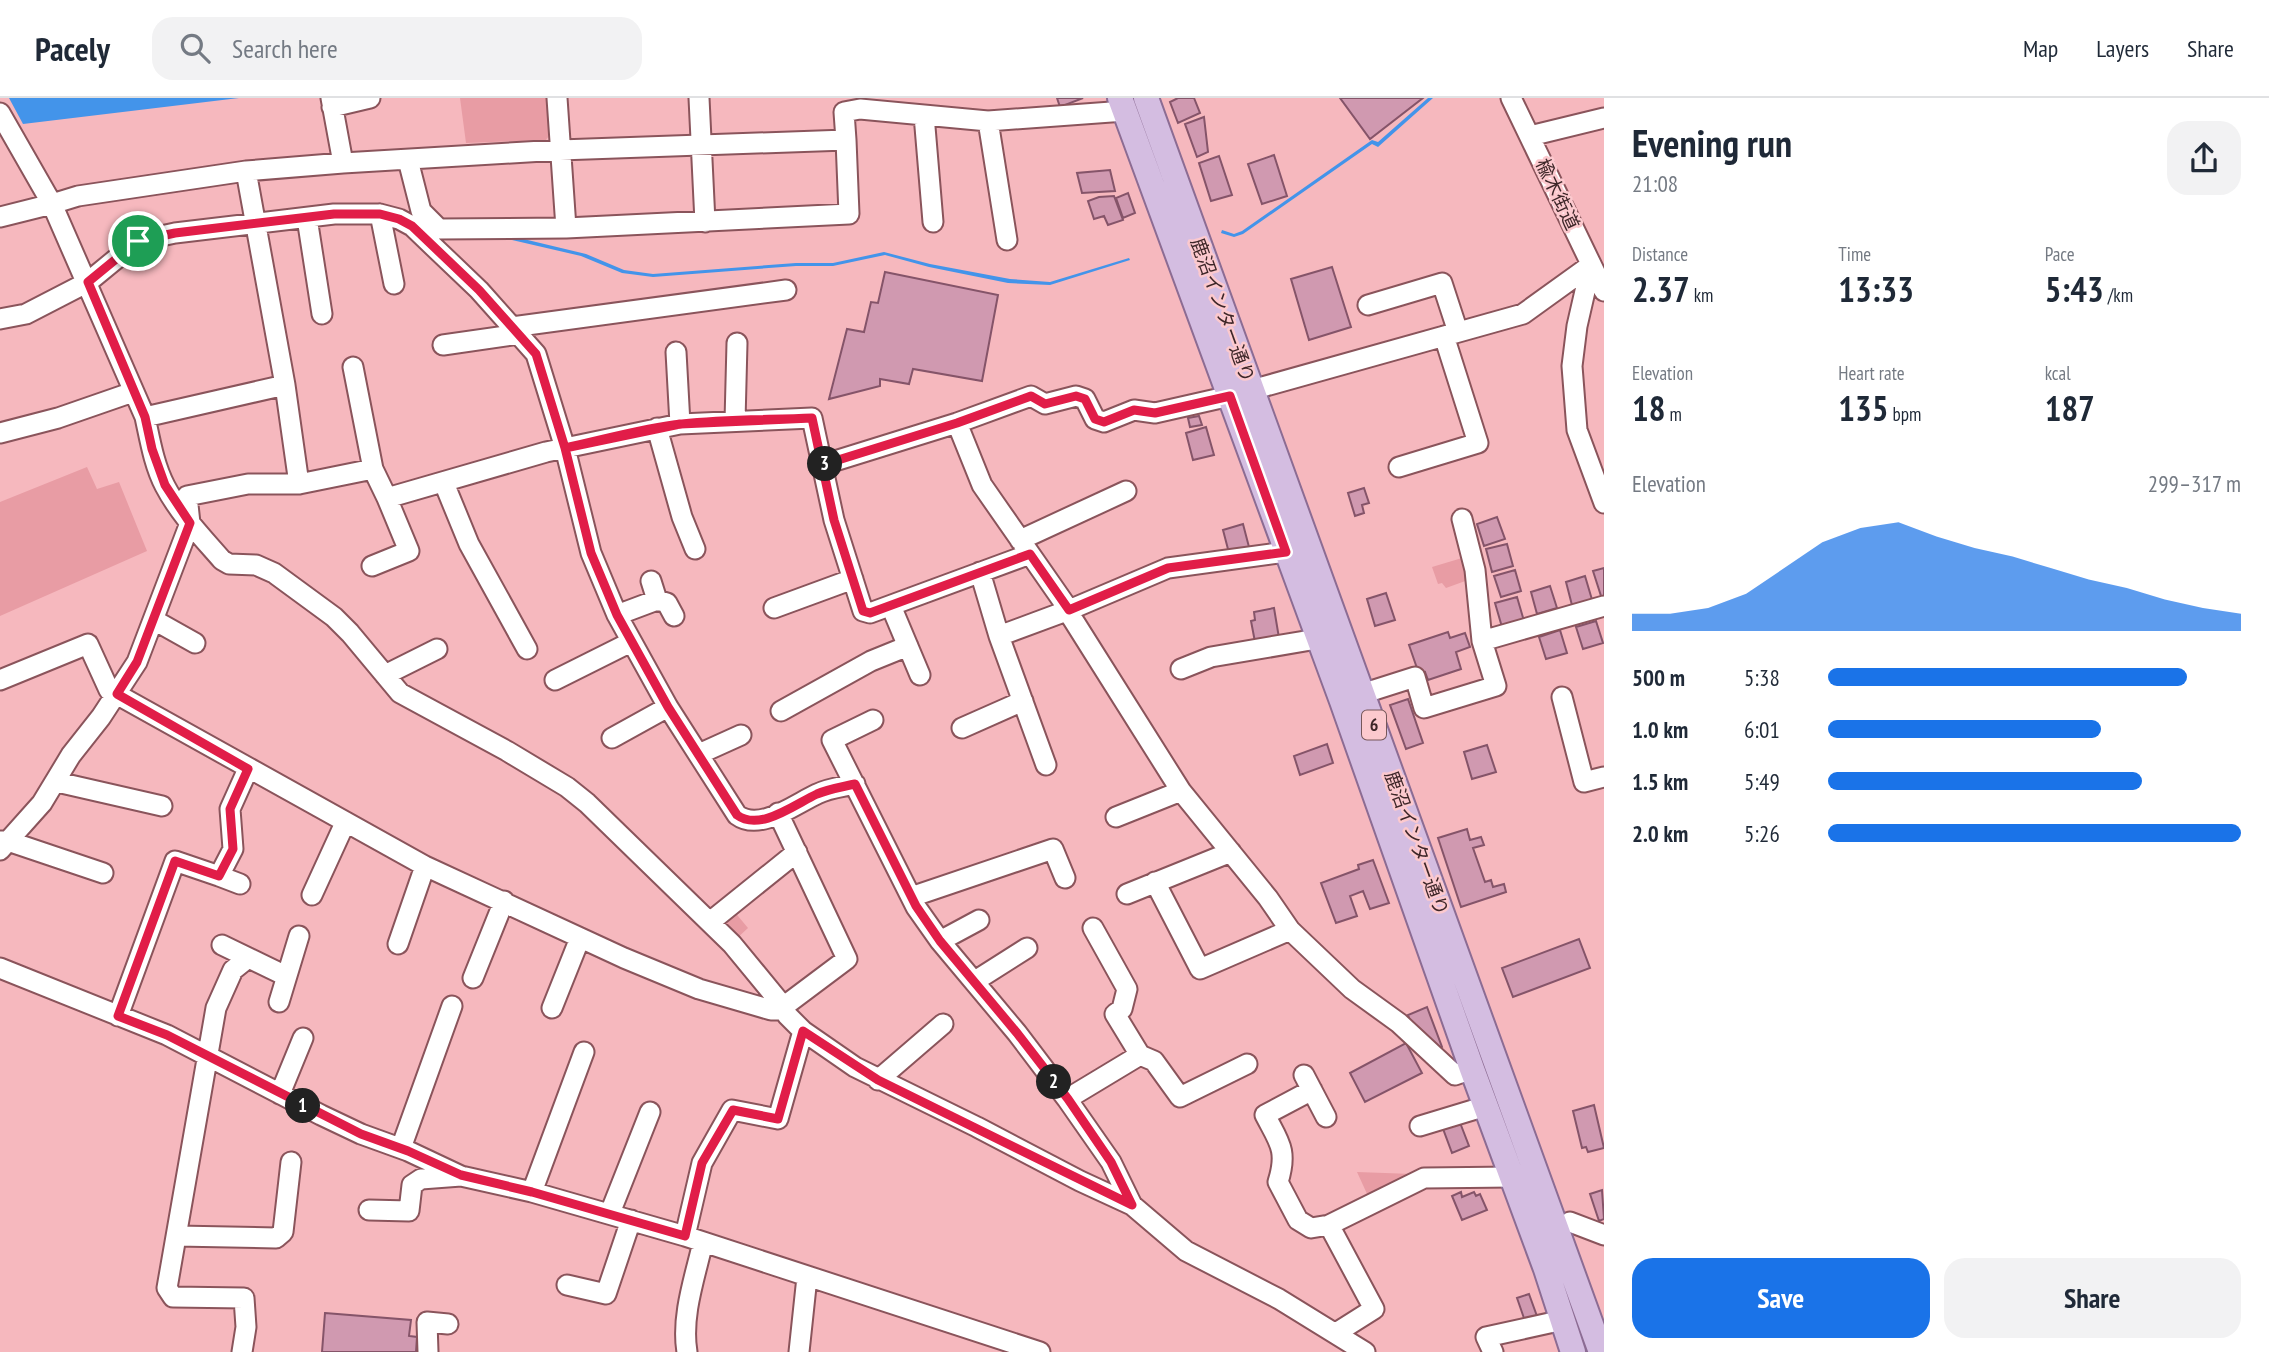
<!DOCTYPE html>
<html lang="en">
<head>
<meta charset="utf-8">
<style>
  :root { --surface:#fff; --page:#f2f2f3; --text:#1f2937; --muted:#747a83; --line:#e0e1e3; --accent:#1a73e8 }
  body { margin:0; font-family:"PT Sans Narrow","Noto Sans JP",sans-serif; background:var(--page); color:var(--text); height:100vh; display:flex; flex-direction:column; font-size:26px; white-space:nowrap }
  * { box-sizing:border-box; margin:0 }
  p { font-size:23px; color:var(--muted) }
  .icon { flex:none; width:38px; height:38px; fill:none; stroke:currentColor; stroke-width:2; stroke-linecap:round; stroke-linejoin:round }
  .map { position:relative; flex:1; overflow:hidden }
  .panel { display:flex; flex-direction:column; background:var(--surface); width:665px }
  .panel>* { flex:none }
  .pin { position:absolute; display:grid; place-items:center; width:60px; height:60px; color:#fff; margin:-30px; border:4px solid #fff; border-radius:50%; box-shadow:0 2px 7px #0007 }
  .km { position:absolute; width:35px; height:35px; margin:-18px; border-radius:50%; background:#222; color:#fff; font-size:19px; line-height:35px; text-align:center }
  .round { display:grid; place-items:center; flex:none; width:74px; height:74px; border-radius:21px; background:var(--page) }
  .headline { display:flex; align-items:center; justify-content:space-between; height:119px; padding:0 28px }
  h1 { font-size:38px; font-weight:700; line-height:52px }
  .metrics { display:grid; grid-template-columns:repeat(3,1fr); gap:10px; height:119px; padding:7px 28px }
  .metrics div { display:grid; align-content:center }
  .metrics b { font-size:35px; font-weight:700 }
  .metrics small { font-size:19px; font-weight:400 }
  .metrics p { font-size:19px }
  .chart { height:196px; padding:14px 28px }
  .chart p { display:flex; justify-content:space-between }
  .chart svg { width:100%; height:126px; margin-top:7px; fill:var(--accent); opacity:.7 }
  .cta { display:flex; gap:14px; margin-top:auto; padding:14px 28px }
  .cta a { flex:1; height:80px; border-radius:21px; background:var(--accent); color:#fff; font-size:28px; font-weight:700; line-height:80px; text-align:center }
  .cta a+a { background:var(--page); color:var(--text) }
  ul { padding:0 28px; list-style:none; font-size:23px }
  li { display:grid; grid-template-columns:112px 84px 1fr; align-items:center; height:52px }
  li i { height:18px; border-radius:9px; background:var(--accent) }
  header { display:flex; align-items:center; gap:42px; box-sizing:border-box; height:98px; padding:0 35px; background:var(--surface); border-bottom:2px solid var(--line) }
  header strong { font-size:33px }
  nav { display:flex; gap:38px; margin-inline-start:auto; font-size:24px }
  .search { width:490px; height:63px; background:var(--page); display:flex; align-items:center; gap:18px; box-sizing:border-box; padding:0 24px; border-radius:21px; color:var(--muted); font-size:26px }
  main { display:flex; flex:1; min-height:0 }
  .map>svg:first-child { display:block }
  .green { fill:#e89ca4 }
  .water { fill:#4394ea }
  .building { fill:#d099b0; stroke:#855469; stroke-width:2 }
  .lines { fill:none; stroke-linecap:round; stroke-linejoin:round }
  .minor-casing { stroke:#8a545b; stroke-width:23 }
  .major-casing { stroke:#8c6c93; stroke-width:28 }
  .minor { stroke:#fff; stroke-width:19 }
  .major { stroke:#d4bde1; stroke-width:24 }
  .route-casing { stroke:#fff; stroke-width:14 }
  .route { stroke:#e11d48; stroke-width:9 }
  .labels { text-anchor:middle; stroke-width:5; stroke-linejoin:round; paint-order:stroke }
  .shield { fill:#fcc9ce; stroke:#76575a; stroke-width:2 }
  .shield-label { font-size:18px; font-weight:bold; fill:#3d2628 }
  .street-label { font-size:19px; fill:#3d2628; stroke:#fcc9ce }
</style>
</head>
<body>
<header>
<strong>Pacely</strong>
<div class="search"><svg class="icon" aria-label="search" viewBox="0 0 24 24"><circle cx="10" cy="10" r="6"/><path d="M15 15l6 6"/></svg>Search here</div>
<nav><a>Map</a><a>Layers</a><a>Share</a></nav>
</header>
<main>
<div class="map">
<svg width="1604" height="1254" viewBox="0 0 1604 1254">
  <rect width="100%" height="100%" fill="#f6b8be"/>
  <!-- green -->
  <path class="green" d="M460,0H549L551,35L546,42L466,45Z
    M87,369L97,391L119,384L147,453L0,518V404Z
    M1462,460L1468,482L1446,490L1442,485L1438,486L1432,469Z
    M733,812L748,830L734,843L719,830Z
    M1357,1074L1413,1076L1368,1098Z"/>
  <!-- water -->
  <path class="water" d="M9,0H239L23,26Z
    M1428,0H1433L1378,49L1372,46L1243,136L1234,139L1221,135L1222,132L1234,136L1242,133L1372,42L1378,44Z
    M382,107L407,115L421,122L439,137L511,138L586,156L624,172L653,176L796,165H833L884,154L930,166L1010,181L1050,184L1129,160L1130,162L1050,187L1008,185L929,169L885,157L833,168H796L653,179L622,175L581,158L512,142L437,141L418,124L382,111L334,112L185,129L139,138L130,142L100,170L67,190L29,209L0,216V212C33,211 69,188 94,168C113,154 126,138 149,131L297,112Z"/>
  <!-- building -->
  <path class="building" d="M1057,0H1083L1060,9Z
    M1178,0H1194L1200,15L1178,25L1170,4Z
    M1340,0H1423L1370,41Z
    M1204,19L1208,54L1197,59L1185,26Z
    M1274,57L1287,98L1262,106L1248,66Z
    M1219,58L1232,97L1211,103L1199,65Z
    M1110,72L1115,93L1082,95L1077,75Z
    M1128,95L1135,115L1123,120L1116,100Z
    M1114,98L1123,122L1108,127L1104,118L1094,121L1088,103L1099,99Z
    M1332,169L1351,229L1309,242L1291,181Z
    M885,174L998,197L982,283L913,271L909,286L880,281V288L829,301L847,231L864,234L871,204L878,205Z
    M1199,318L1202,327L1190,329L1188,320Z
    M1206,329L1214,357L1193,362L1186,335Z
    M1364,390L1369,405L1362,407L1364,415L1355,418L1348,395Z
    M1497,419L1505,441L1484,448L1477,426Z
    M1243,426L1249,449L1229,455L1223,432Z
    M1507,446L1513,468L1492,474L1486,451Z
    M1604,470V500L1602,501L1593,473Z
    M1515,472L1521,493L1501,499L1494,478Z
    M1585,478L1593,505L1573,511L1566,484Z
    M1550,488L1557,510L1537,516L1531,494Z
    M1386,495L1395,522L1375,528L1367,501Z
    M1517,499L1524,523L1502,529L1495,505Z
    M1274,510L1279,540L1255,544L1251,523L1255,522L1254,514Z
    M1596,523L1603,545L1583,551L1576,529Z
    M1560,532L1567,555L1546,561L1539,539Z
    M1448,534L1450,540L1465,535L1470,549L1456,554L1461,571L1428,582L1425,574L1419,576L1409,547Z
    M1408,601L1423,645L1406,651L1390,607Z
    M1327,646L1333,665L1300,677L1294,658Z
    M1487,647L1496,674L1472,681L1464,654Z
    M1467,731L1470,742L1481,739L1484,747L1473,750L1485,784L1491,782L1493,789L1504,786L1506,794L1461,809L1438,740Z
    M1373,762L1389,805L1370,811L1363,793L1350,798L1357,818L1336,825L1321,785L1359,771L1358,767Z
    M1579,841L1590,870L1513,899L1502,870Z
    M1427,909L1442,949L1433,952L1412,928L1408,917Z
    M1406,945L1422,975L1365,1004L1350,975Z
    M1594,1007L1604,1050L1588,1054L1586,1049L1582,1050L1573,1013Z
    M1459,1022L1469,1048L1452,1055L1442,1028Z
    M1602,1092L1604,1121L1599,1123L1590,1096Z
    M1461,1094L1462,1099L1474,1094L1476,1098L1480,1096L1487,1112L1462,1122L1452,1098Z
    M1529,1196L1538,1221L1526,1226L1517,1200Z
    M325,1215L411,1222L409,1238L417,1239L416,1254H322Z"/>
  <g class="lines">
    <defs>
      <path id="minor" d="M331,0L343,65
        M557,0L566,130
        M699,0L705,124
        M1511,0L1604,193
        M332,9L370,0
        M0,15L52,106L78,98L246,73L343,65L560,52L846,42L844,14L860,11L988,23L1125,13
        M924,17L933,124
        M988,23L1007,142
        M1530,38L1604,20
        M408,62L421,113L439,131L566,130L849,116L846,42
        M380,116L394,186
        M0,119L52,106L145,319C150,342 154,367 165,388C179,415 202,439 222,462L229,466L256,467L274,475L334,519L350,535L400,595L507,653L567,689L587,705L732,846L783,908L787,917L803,933L855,969L977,1029L1080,1083L1132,1107L1186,1153L1279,1201L1365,1254
        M307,120L322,216
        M1591,167L1577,228L1572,268L1577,332L1604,405
        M1368,207L1442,185L1458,234
        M0,221L26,216L88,184L138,143L175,135L334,116H380L399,121L412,128L479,192L536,256L565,350L591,455L617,517L668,609L737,717C760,734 795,706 817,696C829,690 842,689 855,686
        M512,229L786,192
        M443,247L519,236
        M676,254L680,326
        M353,269L373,371
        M285,287L299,386
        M145,319L285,287L246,73
        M735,323L737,245
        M957,325L982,387L1069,512L1072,520L1181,693L1268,800L1290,832L1352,891L1399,925L1455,977L1472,971
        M657,330L682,419L695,451
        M0,335L58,320L133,294
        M822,367L957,325L1031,298L1045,306L1076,298L1085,301L1095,321L1104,324L1134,312L1155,315L1230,298L1523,216L1591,167
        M1399,369L1478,345L1444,238
        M444,385L469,446L527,551
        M1462,421L1475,472L1482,543L1604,508
        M1020,442L1126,393
        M372,468L409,453L387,400L546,354L680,326L812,320L834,422L863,513L870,515L1030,456
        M980,474L999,538L1046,667
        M651,483L657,502
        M891,508L920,577
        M774,510L853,481
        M617,517L657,502L667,505L674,518
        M154,522L195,545
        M999,538L1069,512L1168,470L1286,454
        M1181,571L1211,559L1317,541
        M385,577L437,551
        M0,582L88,546L109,592L425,768L624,860L699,891L771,912H779L847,861L778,715
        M555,582L631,544
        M1562,599L1584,684L1604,679
        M1349,600L1415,579L1424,610L1496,588L1482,543
        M781,613L871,563L908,548
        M873,622L832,642L916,809L940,843L1017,935L1067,1001
        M962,630L1023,603
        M612,640L668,609
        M699,656L741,637
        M57,684L162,708
        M1116,719L1181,693
        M0,743H8L103,775
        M0,752L42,705L71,657L101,619L137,564L190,425L187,398L248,386H299L373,371L387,400
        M219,778L240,786
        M1155,784L1200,871L1290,832
        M1127,796L1231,754
        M312,797L345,725
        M911,799L1053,751L1065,780
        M710,824L797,754
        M1093,830L1127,891L1122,911L1115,916L1140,957
        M940,843L979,822
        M398,846L425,768
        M222,847L286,878
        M0,870L167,937L321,1017L361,1036L408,1053L461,1078L532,1094L685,1138L1040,1254
        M473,880L504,803
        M975,883L1027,850
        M279,904L299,838
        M552,910L580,840
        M118,918L175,763L219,778L233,751L230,711L248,671
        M1304,977L1326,1019
        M878,982L943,926
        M1312,992L1265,1017C1279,1044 1288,1052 1278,1084L1298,1122L1311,1130L1329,1127
        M280,996L303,940
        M1420,1028L1486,1008
        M401,1050L452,908
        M532,1094L584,954
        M1132,1107L1111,1064L1067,1001L1140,957L1154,963L1180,999L1247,966
        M369,1112L409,1113L412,1087L421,1081L461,1078
        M610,1115L650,1014
        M1570,1124L1604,1137
        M177,1138L276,1140L283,1134L291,1064
        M685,1138L702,1065L732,1012L778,1021L803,933
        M567,1187L606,1196L631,1122
        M1336,1235L1374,1211L1329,1127L1424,1080L1512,1079
        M242,1254L246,1229L244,1200L173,1199L167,1190L216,910L233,872L248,860
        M428,1254L427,1224L448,1226
        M687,1254C681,1218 695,1179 703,1144
        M799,1254L807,1179
        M1493,1254L1486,1239L1563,1222"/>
      <path id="major" d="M1120,0L1342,603L1472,971L1546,1171L1573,1254
        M1146,0L1601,1254"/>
    </defs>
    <!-- minor casing -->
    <use href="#minor" class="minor-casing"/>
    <!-- major casing -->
    <use href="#major" class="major-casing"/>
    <!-- minor -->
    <use href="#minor" class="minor"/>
    <!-- major -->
    <use href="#major" class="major"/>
  </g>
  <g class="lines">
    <defs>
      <path id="route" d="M138,143L88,184L145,319L152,351L165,387L190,425L137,564L117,596L248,671L230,711L233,751L219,778L175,763L118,918L167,937L361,1036L408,1053L461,1077L532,1094L685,1138L702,1065L733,1012L778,1021L803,933L878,982L1132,1107L1111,1064L1068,1001L1017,935L940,843L916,808L855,686C842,689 829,691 817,696C795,706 760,734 737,717L668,609L617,517L591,455L565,350L680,326L812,320L822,367L957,325L1031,298L1045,306L1076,298L1085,301L1095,321L1104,324L1134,312L1155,315L1230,298L1286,454L1168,470L1069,512L1030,456L870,515L863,513L834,422L812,320C769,322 725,321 682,326C643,330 603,342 565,350L536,256L479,192L412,128L399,121L380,116H334L175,135L138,143"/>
    </defs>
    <!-- route casing -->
    <use href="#route" class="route-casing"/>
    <!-- route -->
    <use href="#route" class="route"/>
  </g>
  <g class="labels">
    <!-- shield labels -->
    <rect class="shield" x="1362" y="612.5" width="24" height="29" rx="5"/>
    <g class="shield-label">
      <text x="1374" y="633">6</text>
    </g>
    <!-- street labels -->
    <g class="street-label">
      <text transform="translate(1558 96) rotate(65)" y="7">楡木街道</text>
      <text transform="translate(1223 212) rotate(70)" y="7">鹿沼インター通り</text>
      <text transform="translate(1417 745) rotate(70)" y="7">鹿沼インター通り</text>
    </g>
  </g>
</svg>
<div class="pin" style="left:138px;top:143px;background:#1e9e55"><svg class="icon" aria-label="arrive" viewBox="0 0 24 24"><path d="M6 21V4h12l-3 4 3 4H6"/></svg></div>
<b class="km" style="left:303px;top:1008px">1</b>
<b class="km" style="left:1054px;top:984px">2</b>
<b class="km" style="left:825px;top:366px">3</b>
</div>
<section class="panel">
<div class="headline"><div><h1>Evening run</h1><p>21:08</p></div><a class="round"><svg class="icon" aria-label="share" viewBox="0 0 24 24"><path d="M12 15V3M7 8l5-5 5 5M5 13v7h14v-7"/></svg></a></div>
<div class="metrics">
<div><p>Distance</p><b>2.37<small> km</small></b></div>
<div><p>Time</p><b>13:33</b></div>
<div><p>Pace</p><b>5:43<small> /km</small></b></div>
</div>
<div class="metrics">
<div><p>Elevation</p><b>18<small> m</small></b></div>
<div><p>Heart rate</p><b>135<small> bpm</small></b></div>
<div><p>kcal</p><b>187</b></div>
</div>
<div class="chart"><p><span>Elevation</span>299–317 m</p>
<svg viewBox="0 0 160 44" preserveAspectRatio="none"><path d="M0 44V38L10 38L20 36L30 31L40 22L50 13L60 8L70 6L80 11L90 15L100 18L110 22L120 26L130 29L140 33L150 36L160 38V44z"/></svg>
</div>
<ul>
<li><b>500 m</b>5:38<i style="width:87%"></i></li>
<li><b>1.0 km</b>6:01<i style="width:66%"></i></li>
<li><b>1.5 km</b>5:49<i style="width:76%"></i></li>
<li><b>2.0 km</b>5:26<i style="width:100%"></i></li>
</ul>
<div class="cta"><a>Save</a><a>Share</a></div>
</section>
</main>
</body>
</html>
